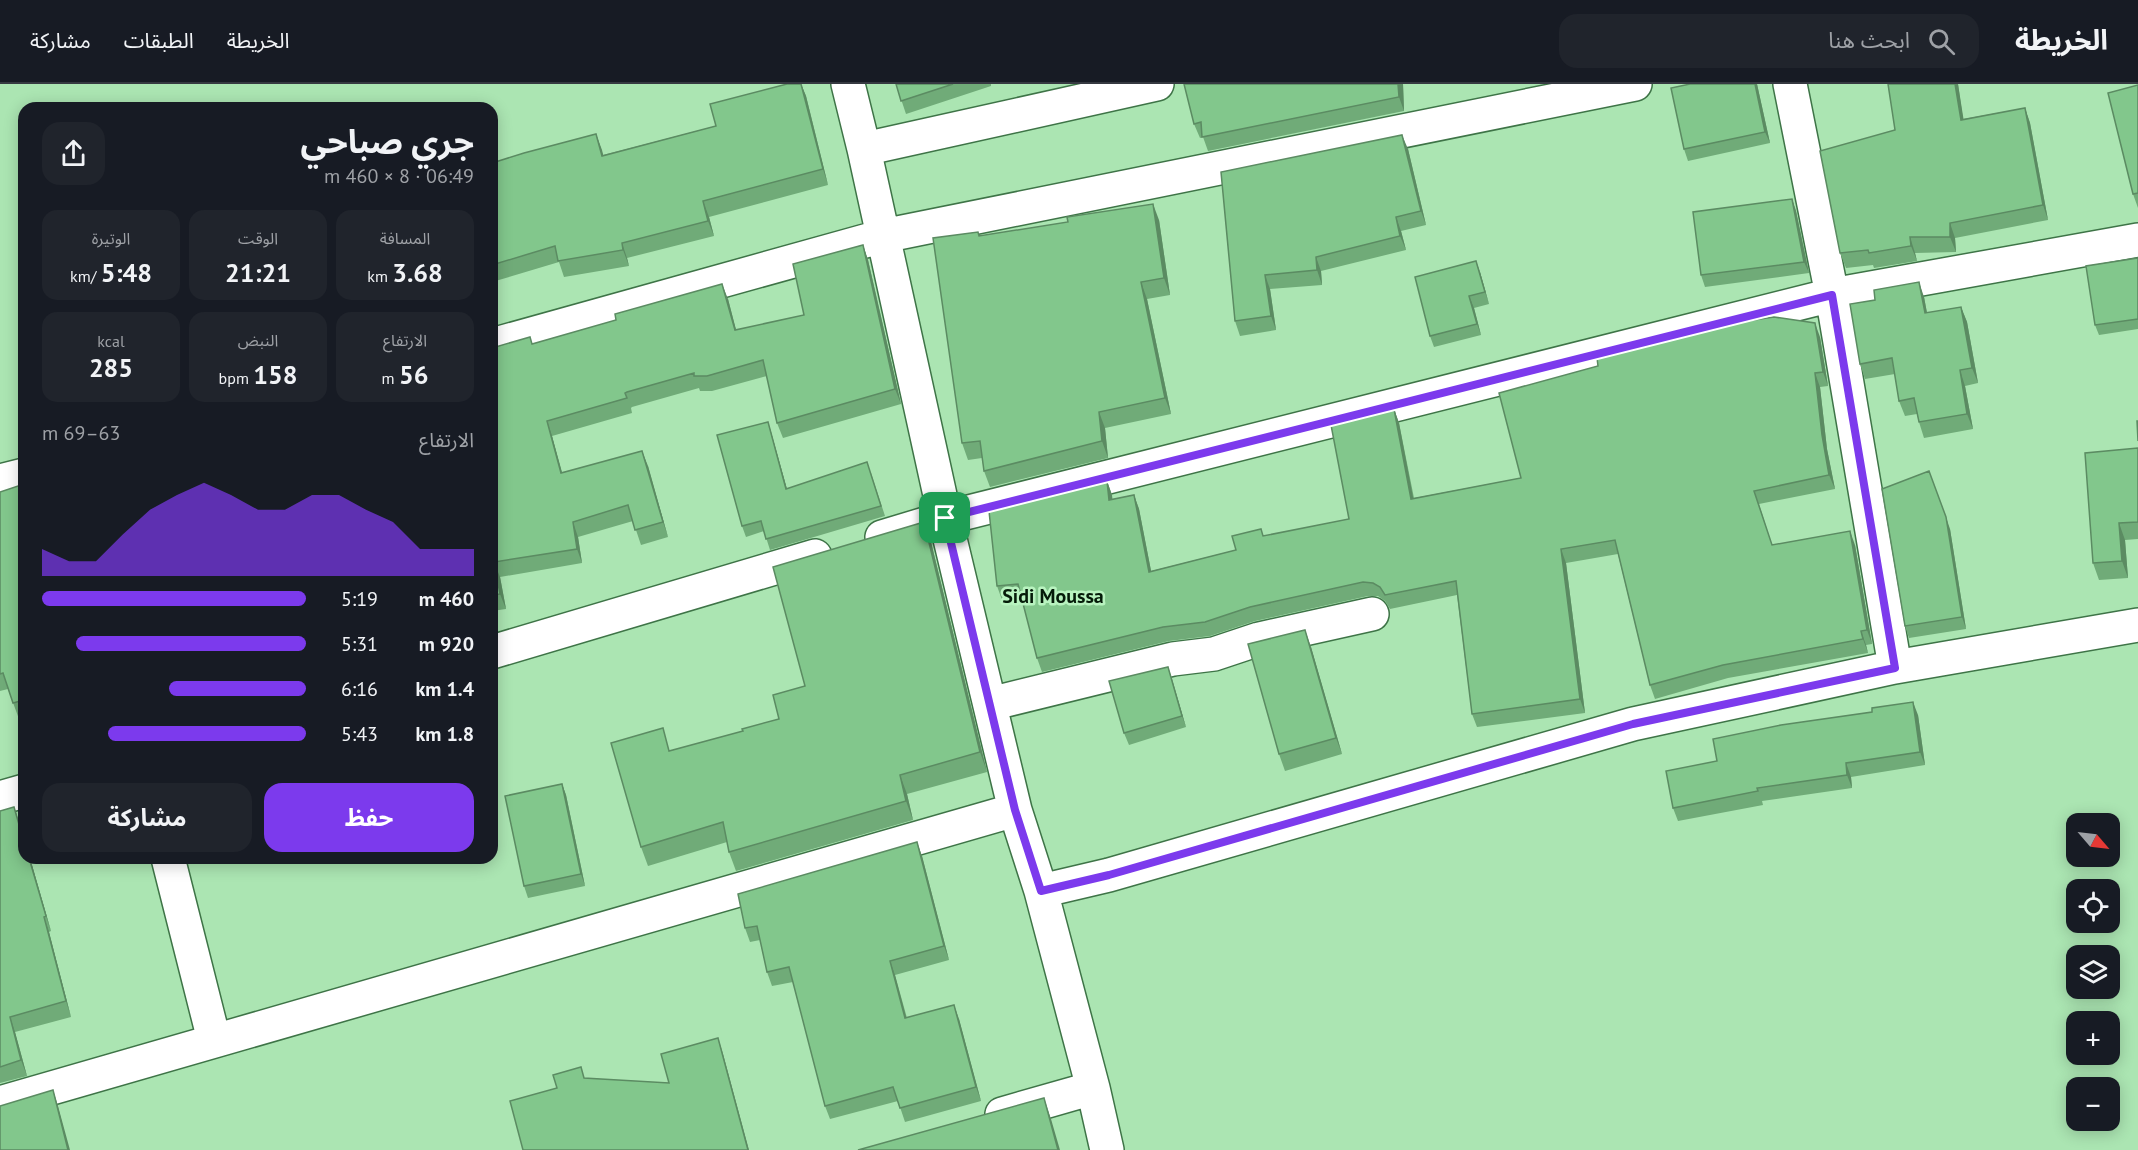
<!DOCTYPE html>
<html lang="ar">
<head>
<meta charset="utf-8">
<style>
  :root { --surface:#171b24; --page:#20242c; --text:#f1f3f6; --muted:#9ea1a6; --line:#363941; --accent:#7c3aed }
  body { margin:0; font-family:"PT Sans","Noto Sans Arabic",sans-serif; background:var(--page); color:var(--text); direction:rtl; height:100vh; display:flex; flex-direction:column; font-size:22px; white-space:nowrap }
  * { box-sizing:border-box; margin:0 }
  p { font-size:20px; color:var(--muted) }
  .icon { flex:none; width:33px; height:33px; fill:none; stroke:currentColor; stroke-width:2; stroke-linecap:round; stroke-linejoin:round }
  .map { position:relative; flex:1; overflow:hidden; direction:ltr }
  .panel { position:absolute; left:18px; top:18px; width:480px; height:762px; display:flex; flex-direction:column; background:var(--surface); border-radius:18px; box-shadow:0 3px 15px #0003; direction:rtl }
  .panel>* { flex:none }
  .needle { width:39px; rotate:118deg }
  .tools { position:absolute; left:2066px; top:729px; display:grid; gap:12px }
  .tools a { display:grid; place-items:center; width:54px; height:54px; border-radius:12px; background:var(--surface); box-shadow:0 3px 15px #0003; font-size:30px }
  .pin { position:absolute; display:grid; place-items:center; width:51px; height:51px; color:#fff; margin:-26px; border-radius:12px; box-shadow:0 3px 9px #0006 }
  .round { display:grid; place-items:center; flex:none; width:63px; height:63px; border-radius:18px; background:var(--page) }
  .headline { display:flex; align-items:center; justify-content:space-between; height:102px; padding:0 24px }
  h1 { font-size:33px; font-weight:700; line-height:45px }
  .metrics { display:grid; grid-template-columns:repeat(3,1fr); gap:9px; height:102px; padding:6px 24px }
  .metrics div { display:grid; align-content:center; border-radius:15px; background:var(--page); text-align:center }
  .metrics b { font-size:26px; font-weight:700 }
  .metrics small { font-size:16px; font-weight:400 }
  .metrics p { font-size:16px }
  .chart { height:168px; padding:12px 24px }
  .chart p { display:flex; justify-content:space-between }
  .chart svg { width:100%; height:108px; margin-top:6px; fill:var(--accent); opacity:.7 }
  .primary-button { display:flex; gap:12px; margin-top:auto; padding:12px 24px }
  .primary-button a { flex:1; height:69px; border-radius:18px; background:var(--accent); color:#fff; font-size:24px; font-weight:700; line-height:69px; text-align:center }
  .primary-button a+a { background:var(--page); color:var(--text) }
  ul { padding:0 24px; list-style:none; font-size:20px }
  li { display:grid; grid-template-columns:96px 72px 1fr; align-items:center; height:45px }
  li i { height:15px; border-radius:8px; background:var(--accent) }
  header { display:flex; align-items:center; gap:36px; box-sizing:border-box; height:84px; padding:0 30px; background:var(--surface); border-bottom:2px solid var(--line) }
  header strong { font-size:28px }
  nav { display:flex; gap:33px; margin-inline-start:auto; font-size:21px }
  .search { width:420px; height:54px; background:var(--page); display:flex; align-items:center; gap:15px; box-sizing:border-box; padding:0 21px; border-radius:18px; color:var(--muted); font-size:22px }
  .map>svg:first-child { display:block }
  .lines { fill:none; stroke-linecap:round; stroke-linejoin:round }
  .minor-casing { stroke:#3e7447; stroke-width:36 }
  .minor { stroke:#fff; stroke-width:33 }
  .wall { fill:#70ab78 }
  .shaded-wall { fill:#5b8b62 }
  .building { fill:#82c78c; stroke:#5b8b62; stroke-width:1.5 }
  .route-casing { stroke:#fff; stroke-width:12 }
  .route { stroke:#7c3aed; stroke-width:8 }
  .labels { text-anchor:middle; stroke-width:5; stroke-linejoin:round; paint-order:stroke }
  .quarter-label { font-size:20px; font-weight:bold; fill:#051b09; stroke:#b8f3bf }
</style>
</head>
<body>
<header>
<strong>الخريطة</strong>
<div class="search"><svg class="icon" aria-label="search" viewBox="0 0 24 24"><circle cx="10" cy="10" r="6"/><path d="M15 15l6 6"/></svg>ابحث هنا</div>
<nav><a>الخريطة</a><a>الطبقات</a><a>مشاركة</a></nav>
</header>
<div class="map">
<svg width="2138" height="1066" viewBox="0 0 2138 1066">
  <rect width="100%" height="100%" fill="#abe5b2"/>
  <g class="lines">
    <defs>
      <path id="minor" d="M848,0L864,65L945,434L1015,726L1041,807L1093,1004L1107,1066
        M1790,0L1832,211L1895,583
        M864,65L1157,0
        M492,261L883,152L1635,0
        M0,397L24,391
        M882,453L945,434L1832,211L2138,156
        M492,568L815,472
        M990,620L1173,575L1214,570L1259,555L1372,530
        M0,714L24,707
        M168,774L214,956
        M1041,807L1109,791L1633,640L1895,583L2138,541
        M0,1019L1015,726
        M1002,1030L1093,1004"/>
    </defs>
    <!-- minor casing -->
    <use href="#minor" class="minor-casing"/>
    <!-- minor -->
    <use href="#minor" class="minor"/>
  </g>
  <!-- wall -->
  <path class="wall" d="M801,0L806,12L828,101L709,133L714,152L627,174L629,182L564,193L559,178L492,198V79L596,50L603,71L716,42Z
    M896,0H991V2L906,30Z
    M1185,0H1403L1404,27L1208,67L1203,53L1200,54L1194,40Z
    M1690,0H1757L1770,59L1688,77L1684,65Z
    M1888,0H1958L1963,35L2025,24L2030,39L2048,136L1955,154L1956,168L1915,169L1917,177L1874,184L1873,181L1846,184L1840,169L1895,46Z
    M2138,1V124L2133,110Z
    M1408,65L1426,141L1401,147L1406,166L1321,187L1322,201L1270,205L1276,246L1240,252L1235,237L1221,88Z
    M1792,115L1796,127L1809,189L1705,203L1701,191Z
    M1159,136L1170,211L1147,215L1171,330L1105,344L1108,374L990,403L984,387L982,374L968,376L962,359L980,152Z
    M863,161L868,176L901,320L783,354L777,339L767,292L712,307H700L699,304L632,323L631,324L632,329L552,352L562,388L648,382L668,453L641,461L633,437L578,453L582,479L500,493L506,525L492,527V264L532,260L728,215L736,246L804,231Z
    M2138,174V245L2099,251L2095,241Z
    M1480,188L1489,220L1474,224L1481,251L1434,263L1430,252Z
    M1924,213L1927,229L1961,223L1967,238L1978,299L1965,302L1973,345L1924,354L1919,338L1917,330L1905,332L1899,317L1895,290L1865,295L1860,280L1875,216Z
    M1820,253L1828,302L1820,303L1827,365L1835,405L1759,420L1772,461H1855L1872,560L1866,561L1868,569L1728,594L1655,615L1650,601L1618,470L1566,479L1585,629L1477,643L1472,630L1457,511L1390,525L1385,517L1378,512H1368L1255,537L1210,552L1169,557L1042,588L1037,574L1022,514L1002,516L997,502L1107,397L1112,411V416L1134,411L1139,425L1151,487L1236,466L1264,452L1349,435L1394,325L1399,339L1414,414L1521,394Z
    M768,338L771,348L787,405L871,389L885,432L770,466L764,447L746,453L742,442Z
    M2138,364V455L2125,456L2128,494L2099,496L2093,479Z
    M24,400V633L19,635L8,605L0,607V527Z
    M1950,445L1966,545L1909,554L1905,542Z
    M931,458L987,688L907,710L913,736L736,787L729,768L727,758L648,782L641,763L671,667L743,647L779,635L805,602Z
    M1311,563L1342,670L1285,687L1279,670Z
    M1168,583L1186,643L1129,661L1124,649Z
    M1918,631L1925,681L1851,693L1852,704L1762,717L1763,721L1678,737L1673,724L1717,677Z
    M562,700L566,711L585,802L528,814L524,802Z
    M14,723L19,738L24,774H30L51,847L49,848L71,933L15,948L27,992L0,999V727Z
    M922,772L949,876L895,891L907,934L959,935L981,1017L905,1038L898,1017L830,1035L825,1022L793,898L772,902L767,888L760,856L750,858L745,844Z"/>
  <!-- shaded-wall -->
  <path class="shaded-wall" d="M801,0L806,12L828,101L823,85Z
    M1398,0H1403L1404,27L1399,13Z
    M1755,0H1757L1770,59L1765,48Z
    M1955,0H1958L1966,51L1961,36Z
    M2025,24L2030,39L2048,136L2043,121Z
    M596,50L602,66L607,87L602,72Z
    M1402,51L1408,65L1426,141L1421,127Z
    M1792,115L1796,127L1809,189L1804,178Z
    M703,117L709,133L714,152L708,137Z
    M1153,120L1159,136L1170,211L1164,194Z
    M1396,133L1401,147L1406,166L1400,152Z
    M1950,139L1955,154L1956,168L1950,153Z
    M1910,153L1915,169L1917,177L1911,162Z
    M622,159L627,174L629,182L623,166Z
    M863,161L868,176L901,320L895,305Z
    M1316,173L1321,187L1322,201L1317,186Z
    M1476,177L1480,188L1489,220L1485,208Z
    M1265,191L1270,205L1276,246L1271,232Z
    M1141,198L1147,215L1171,330L1165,314Z
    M1919,198L1924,213L1930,245L1925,229Z
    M722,200L728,215L740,261L735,246Z
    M1469,212L1474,224L1481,251L1477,240Z
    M1961,223L1967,238L1978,299L1972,284Z
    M1815,239L1820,253L1828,302L1823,288Z
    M1960,286L1965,302L1973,345L1967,330Z
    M1815,289L1820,303L1827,365L1835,405L1829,391L1822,351Z
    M1394,325L1399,339L1416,429L1411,415Z
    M1099,328L1105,344L1108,374L1102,357Z
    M547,337L552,352L566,404L561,389Z
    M768,338L771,348L790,416L786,405Z
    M642,367L648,382L668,453L663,438Z
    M1107,397L1112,411L1114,430L1109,416Z
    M1134,411L1139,425L1154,502L1149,488Z
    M1946,433L1950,445L1966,545L1962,533Z
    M573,438L578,453L582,479L577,465Z
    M924,438L931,458L987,688L980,668Z
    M2119,439L2125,456L2128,494L2122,477Z
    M1850,447L1855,461L1872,560L1867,546Z
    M1561,465L1566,479L1585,629L1580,615Z
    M494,478L500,493L506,525L500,510Z
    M1305,546L1311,563L1342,670L1336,654Z
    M1861,547L1866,561L1868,569L1863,555Z
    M1168,583L1172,595L1186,643L1182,632Z
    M1913,618L1918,631L1925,681L1920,668Z
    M1846,679L1851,693L1852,704L1847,691Z
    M900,691L907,710L913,736L906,717Z
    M562,700L566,711L585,802L581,790Z
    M14,723L19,738L24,754V758Z
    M917,758L922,772L949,876L944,862Z
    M29,774H30L51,847L46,832Z
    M44,833L49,848L71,933L66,917Z
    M890,877L895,891L910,948L905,934Z
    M954,921L959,935L981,1017L976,1003Z
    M10,933L15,948L27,992L21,976Z
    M718,954L723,970L749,1066H748Z
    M53,1006L58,1022L70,1066H68Z
    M1044,1014L1051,1035L1060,1066H1058Z"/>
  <!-- building -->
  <path class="building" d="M787,0H801L823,85L703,117L708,137L622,159L623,166L558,177L555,162L492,181V79L524,69L596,50L602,72L716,42L710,20Z
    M896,0H953L901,17Z
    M1184,0H1398L1399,13L1202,53L1201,38L1194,40Z
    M1690,0H1755L1765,48L1684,65L1671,4Z
    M1888,0H1955L1961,36L2025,24L2043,121L1950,139V153H1910L1911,162L1869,169L1868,166L1840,169L1820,67L1895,46Z
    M2138,1V109L2133,110L2108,9Z
    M1402,51L1421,127L1396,133L1400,152L1316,173L1317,186L1265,191L1271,232L1235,237L1221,88Z
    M1792,115L1804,178L1701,191L1693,128Z
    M1153,120L1164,194L1141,198L1165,314L1099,328L1102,357L984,387L980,357L962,359L933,154L978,148L979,152L1068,138L1067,133Z
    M863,161L895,305L777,339L763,276L707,292H694V289L627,308L625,309L627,314L547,337L561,389L642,367L663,438L635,446L628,421L573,438L577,465L494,478L500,510L492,511V264L530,253L532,260L616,236L615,230L722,200L735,246L804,231L793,180Z
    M2138,174V235L2095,241L2086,182Z
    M1476,177L1485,208L1469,212L1477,240L1430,252L1415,193Z
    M1919,198L1925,229L1961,223L1972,284L1960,286L1967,330L1919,338L1914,314L1899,317L1892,274L1860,280L1850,220L1875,216L1874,206Z
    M24,202V218L20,203Z
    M1774,233L1815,239L1823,288L1815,289L1822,351L1829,391L1754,407L1772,461L1850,447L1867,546L1861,547L1863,555L1723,581L1650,601L1615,456L1561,465L1580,615L1472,630L1456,497L1385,511L1380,503L1373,499L1363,498L1250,523L1205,538L1163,543L1037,574L1018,500L997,502L989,427L1107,397L1109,416L1134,411L1149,488L1236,466L1232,452L1261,445L1263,452L1349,435L1331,341L1394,325L1411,415L1521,394L1499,309L1598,282L1597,274L1740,238Z
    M2137,337H2138V357Z
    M768,338L786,405L867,378L881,422L766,455L761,437L742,442L717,351Z
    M2138,364V438L2119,439L2122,477L2093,479L2085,369Z
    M1929,387L1946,433L1962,533L1905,542L1882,405Z
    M24,400V616L13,619L3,589L0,590V408Z
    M924,438L980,668L900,691L906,717L729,768L723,738L641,763L611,659L663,644L669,667L743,647L742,645L779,635L773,611L805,602L773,483Z
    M1305,546L1336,654L1279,670L1248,560Z
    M1168,583L1182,632L1124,649L1109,597Z
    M1913,618L1920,668L1846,679L1847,691L1757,704L1758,707L1673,724L1666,687L1717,677L1713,655L1781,641L1872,628V624Z
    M562,700L581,790L524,802L505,712Z
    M14,723L24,758V774H29L46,832L44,833L66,917L10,933L21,976L0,983V727Z
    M917,758L944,862L890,877L905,934L954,921L976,1003L900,1024L893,1003L825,1022L789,883L767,888L757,842L745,844L738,810Z
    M718,954L748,1066H523L510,1017L557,1004L553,991L581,983L584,994L669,999L661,970Z
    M53,1006L68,1066H0V1022Z
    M1044,1014L1058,1066H858Z"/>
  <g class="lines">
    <defs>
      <path id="route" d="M1832,211L1895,584L1633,640L1109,791L1041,807L1015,726L945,434Z"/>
    </defs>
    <!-- route casing -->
    <use href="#route" class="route-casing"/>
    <!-- route -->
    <use href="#route" class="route"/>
  </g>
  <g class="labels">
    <!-- quarter labels -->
    <g class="quarter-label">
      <text x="1053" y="519">Sidi Moussa</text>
    </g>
  </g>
</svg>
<div class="tools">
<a><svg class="needle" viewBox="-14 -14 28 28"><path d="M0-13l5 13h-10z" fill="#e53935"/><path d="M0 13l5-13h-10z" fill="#9ea1a6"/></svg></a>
<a><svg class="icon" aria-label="locate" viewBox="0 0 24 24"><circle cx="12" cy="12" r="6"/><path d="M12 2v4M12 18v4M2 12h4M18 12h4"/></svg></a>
<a><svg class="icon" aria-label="layers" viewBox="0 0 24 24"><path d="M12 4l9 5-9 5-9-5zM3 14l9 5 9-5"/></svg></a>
<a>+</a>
<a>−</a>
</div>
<div class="pin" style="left:945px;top:434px;background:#1e9e55"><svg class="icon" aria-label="arrive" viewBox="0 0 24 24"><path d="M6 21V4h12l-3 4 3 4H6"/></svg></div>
<section class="panel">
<div class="headline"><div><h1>جري صباحي</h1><p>06:49 · 8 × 460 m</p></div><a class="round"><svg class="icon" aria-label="share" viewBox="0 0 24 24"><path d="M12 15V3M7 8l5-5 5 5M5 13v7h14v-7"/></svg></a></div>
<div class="metrics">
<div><p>المسافة</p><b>3.68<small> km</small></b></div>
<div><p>الوقت</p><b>21:21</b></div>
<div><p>الوتيرة</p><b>5:48<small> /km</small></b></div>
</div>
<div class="metrics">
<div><p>الارتفاع</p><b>56<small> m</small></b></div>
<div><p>النبض</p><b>158<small> bpm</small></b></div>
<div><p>kcal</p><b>285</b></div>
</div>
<div class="chart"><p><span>الارتفاع</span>63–69 m</p>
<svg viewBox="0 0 160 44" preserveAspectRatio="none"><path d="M0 44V33L10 38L20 38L30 27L40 17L50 11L60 6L70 11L80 17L90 17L100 11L110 11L120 17L130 22L140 33L150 33L160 33V44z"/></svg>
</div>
<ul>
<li><b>460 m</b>5:19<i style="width:100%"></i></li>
<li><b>920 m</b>5:31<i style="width:87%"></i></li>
<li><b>1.4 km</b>6:16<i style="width:52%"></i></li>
<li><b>1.8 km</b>5:43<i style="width:75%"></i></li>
</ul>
<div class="primary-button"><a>حفظ</a><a>مشاركة</a></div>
</section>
</div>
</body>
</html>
